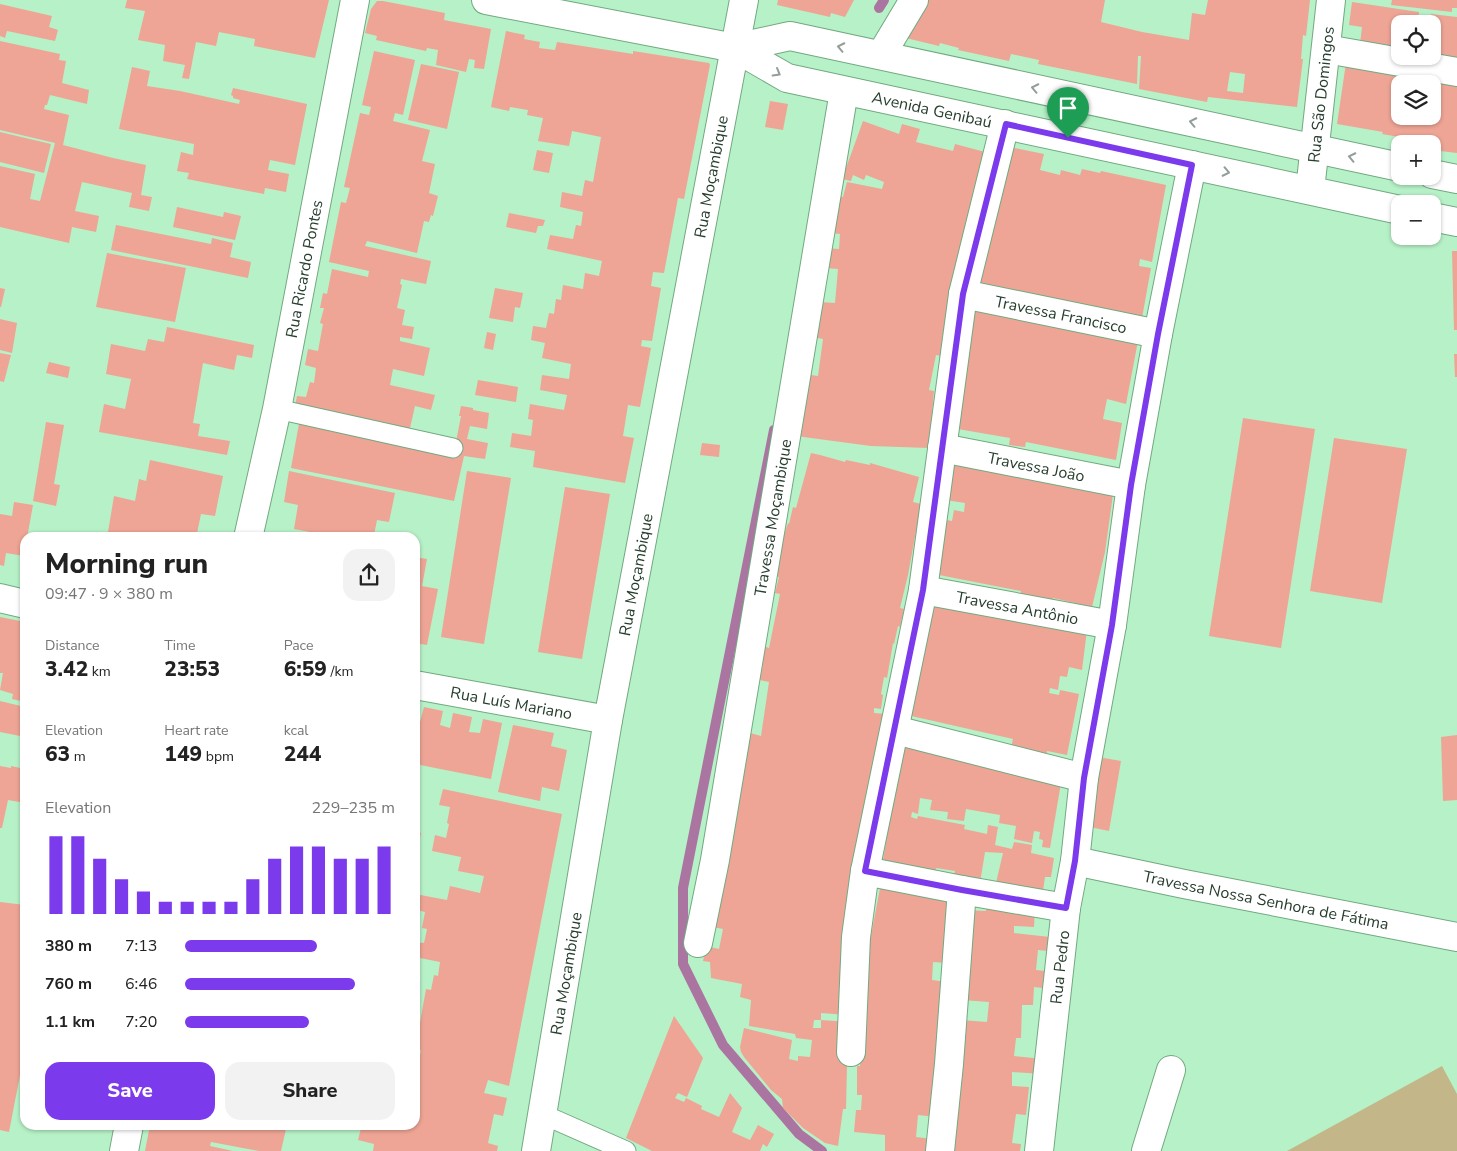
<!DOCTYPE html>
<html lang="en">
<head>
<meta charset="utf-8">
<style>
  :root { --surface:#fff; --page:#f2f2f2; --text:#222; --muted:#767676; --accent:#7c3aed }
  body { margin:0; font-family:"Nunito Sans",sans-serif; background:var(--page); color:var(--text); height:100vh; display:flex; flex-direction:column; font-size:19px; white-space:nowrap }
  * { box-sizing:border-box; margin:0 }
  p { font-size:16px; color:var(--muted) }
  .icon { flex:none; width:28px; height:28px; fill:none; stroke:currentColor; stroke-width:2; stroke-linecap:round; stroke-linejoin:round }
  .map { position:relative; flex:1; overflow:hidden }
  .panel { position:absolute; left:20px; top:532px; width:400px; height:598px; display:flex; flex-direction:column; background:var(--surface); border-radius:15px; box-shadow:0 1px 4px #0004 }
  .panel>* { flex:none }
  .fabs { position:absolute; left:1391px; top:15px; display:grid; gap:10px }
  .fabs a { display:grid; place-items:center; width:50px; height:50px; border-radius:10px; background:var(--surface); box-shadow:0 1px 4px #0004; font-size:25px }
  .pin { position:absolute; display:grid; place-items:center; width:42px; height:42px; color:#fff; margin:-51px -21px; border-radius:50% 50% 50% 0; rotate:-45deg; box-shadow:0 0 5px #0007 }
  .pin .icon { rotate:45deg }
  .round { display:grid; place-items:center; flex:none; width:52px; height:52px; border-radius:15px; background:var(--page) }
  .head { display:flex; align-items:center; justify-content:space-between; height:85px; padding:0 25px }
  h1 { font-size:28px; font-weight:800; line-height:38px }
  .metrics { display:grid; grid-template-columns:repeat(3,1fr); gap:8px; height:85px; padding:5px 25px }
  .metrics div { display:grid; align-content:center }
  .metrics b { font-size:21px; font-weight:800 }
  .metrics small { font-size:14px; font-weight:400 }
  .metrics p { font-size:14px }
  .chart { height:140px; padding:10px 25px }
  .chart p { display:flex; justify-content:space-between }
  .chart svg { width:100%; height:90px; margin-top:5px; stroke:var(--accent); stroke-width:6 }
  .action { display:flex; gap:10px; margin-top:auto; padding:10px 25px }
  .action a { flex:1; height:58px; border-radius:15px; background:var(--accent); color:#fff; font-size:20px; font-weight:800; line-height:58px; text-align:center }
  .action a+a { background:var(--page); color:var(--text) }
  ul { padding:0 25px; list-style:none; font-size:16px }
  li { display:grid; grid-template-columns:80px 60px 1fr; align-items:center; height:38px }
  li i { height:12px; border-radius:6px; background:var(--accent) }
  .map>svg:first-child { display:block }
  .green { fill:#c3b689 }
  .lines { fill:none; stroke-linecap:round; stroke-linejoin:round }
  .stream { stroke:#ab75a1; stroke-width:10 }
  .building { fill:#eea595; fill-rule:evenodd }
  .lane-casing { stroke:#72a982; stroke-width:21 }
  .street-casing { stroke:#72a982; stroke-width:30 }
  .primary-casing { stroke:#72a982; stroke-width:30 }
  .lane { stroke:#fff; stroke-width:19 }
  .street { stroke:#fff; stroke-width:28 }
  .primary { stroke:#fff; stroke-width:28 }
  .oneway { stroke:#939e96 }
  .route-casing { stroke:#fff; stroke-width:10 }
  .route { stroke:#7c3aed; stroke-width:6 }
  .labels { text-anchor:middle; stroke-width:4.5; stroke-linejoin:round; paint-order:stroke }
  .street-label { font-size:16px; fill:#273e2e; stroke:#c4fed4 }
</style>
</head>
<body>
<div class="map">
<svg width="1457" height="1151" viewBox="0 0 1457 1151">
  <rect width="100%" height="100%" fill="#b7f1c7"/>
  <!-- green -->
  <path class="green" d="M1442,1066L1457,1094V1151H1287Z"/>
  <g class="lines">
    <!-- stream -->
    <path class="stream" d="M879,8L884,0
      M774,430L683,888V964L723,1045L799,1134L822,1151"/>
  </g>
  <!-- building -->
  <path class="building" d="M127,0H329L315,58L254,46L255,39L219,32L216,46L196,42L189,79L182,78L185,65L163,61L165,45L138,40L145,11L125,8Z
    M778,0H854L845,17L831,13L830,17L777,5Z
    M919,0H1105L1101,22L1142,32L1189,40L1192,13L1205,15L1208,0H1310L1306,36L1303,35L1301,59H1303L1297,107L1208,97L1207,102L1139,89L1141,56H1138L1137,84L1038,64L1039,60L1011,54L1009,61L958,50L959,48L940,43L939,46L906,38ZM1230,72L1245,74L1243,93L1227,91Z
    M1392,0H1457V8H1452V12L1391,5Z
    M377,1H383L445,13L444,20L491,29L484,69L474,68L475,60L469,59L466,72L436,65L438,50L427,48L426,51L376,40L377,36L365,33L371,9Z
    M1352,2L1419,12L1418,21L1414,20V24H1400V51L1360,44L1362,27L1349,25Z
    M0,4L52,16L49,27L58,30L55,41L7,31L5,38L0,36Z
    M1431,14L1457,17V62L1432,56V24H1430Z
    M506,31L525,35L524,39L540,42L539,48L555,50L557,42L633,54V51L709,63L710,65L684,199L678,198L664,273L653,272L651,286L661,288L652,341L642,340L641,346L651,348L640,407L628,405L623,436L634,438L625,483L533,467L535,451L510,447L512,433L531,436L533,420L528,419L530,404L564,410L567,395L540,390L542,375L569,379L571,364L542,358L545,343L531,340L533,326L546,328L549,313L554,314L556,299L561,300L563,285L583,289L585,273L599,276L602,261L547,249L550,235L573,239L576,225L581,226L583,212L560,207L562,192L582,196L585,180L593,182L601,137L572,131L569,146L538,141L543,118L527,115L528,110L510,107L509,111L491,107Z
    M0,41L60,54L59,60L66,61L62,83L89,90L87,104L50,95L47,105H45L44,109L69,115L63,145L113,158L146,165L141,195L152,197L149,211L129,207L132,193L82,182L75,211L99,216L96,232L72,227L69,243L0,227V166L35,174L30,199L40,201L55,143L0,130Z
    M374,51L415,60L403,115L395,113L393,121L430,130L422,161L435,164L429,193L438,196L433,216L431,215L429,222L424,221L417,253L367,241L365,246L431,261L426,284L401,279L400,284L402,285L397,308L405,310L402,325L414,327L412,339L400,337V341L430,348L424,376L393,369L390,385L435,395L431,410L415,406L408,437L294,411L297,396L306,397L310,382L314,383L316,368L305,365L308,349L318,351L323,324L320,323L324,308H320L323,293L327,294L332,269L368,277L369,271L329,262L341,202L346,203L350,188L344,187L360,113L369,115L371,107L362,105Z
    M1346,63L1400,73L1399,79L1413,81V78L1457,80V153L1432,150V144H1404L1405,138L1382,134L1383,132L1337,124ZM1400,84H1432V116H1400Z
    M421,64L459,72L447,129L408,120Z
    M132,67L150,71L147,86L180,91L239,104L240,100L233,98V96L231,95L233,88L307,104L295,165L270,160L268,170L289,174L286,192L265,188L264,194L187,179L189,173L177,171L181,152L193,155L194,144L119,129Z
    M770,101L788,104L783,130L765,127Z
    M863,121L899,134L902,124L920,129L916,142L953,151L955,144L985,152L942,338L945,339L942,356L936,355L929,390L934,391L929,448L871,446L796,436L804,374L818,376L823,339L812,337L820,302L835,303L838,269L825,268L826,248L839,249L840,234L832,233L838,196L843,197L847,182L882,189L884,182L866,175L864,180L853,175L851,181L842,179Z
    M0,132L51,144L44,173L0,162Z
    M1010,147L1044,154L1040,170L1060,175L1061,170L1080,175L1082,169L1100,173L1101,171L1166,185L1152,262L1140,259L1139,266L1151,268L1142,318L977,283Z
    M537,150L553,153L549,173L533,170Z
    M177,207L223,217L224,212L241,216L235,240L173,227Z
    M509,213L545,220L543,226H538L536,233L506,227Z
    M116,225L211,244L212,238L233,243L230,257L251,262L248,278L111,250Z
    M1452,251H1457V330H1454Z
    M107,253L186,268L175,322L96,307Z
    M0,288L5,289L1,307H0Z
    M495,288L523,293L520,308L515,307L513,322L489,318Z
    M973,306L1138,341L1126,404L1107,399L1103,419L1122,423L1116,460L1026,442L1025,447L1009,445L1010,438L952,428Z
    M0,319L17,323L12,353L0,350Z
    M167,327L254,345L252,358L237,355L234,370L203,363L193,423L200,424L198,436L230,441L227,455L99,432L104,404L125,409L131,379L106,374L111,344L145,351L148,339L164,342Z
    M487,332L496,334L493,350L484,348Z
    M0,353L11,355L4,382L0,381Z
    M1454,354H1457V377H1455Z
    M49,362L70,367L68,378L46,373Z
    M478,380L518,387L516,402L475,395Z
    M461,406L473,408V410L489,413L487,429L470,426L467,439L488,443L485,459L464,456L454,501L291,468L300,418L454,452L461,416H459Z
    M1243,418L1315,429L1281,648L1209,636Z
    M46,422L64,425L54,484L60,485L56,506L33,501Z
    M1334,438L1407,449L1382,603L1310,591Z
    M702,443L720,445L719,457L700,455Z
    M811,453L820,455L845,462L846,460L870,465V463L919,477L913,502L921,504L908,575L900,608L904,609L900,627L898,626L894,644L893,643L887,678L884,677L881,694L883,695L881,709L874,708V713L886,714L847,1015L821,1013V1020H814L813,1028H821V1020L848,1022L846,1109H843L838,1146L825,1143L803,1128L783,1108L782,1099L771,1090L744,1057L741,1052L740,1047L744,1028L792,1040L789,1059L798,1061V1056L810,1057L812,1040L796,1038L795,1034L749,1026L751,1000L740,997L742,984L711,978L710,962L703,961L706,946L719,949L723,929L707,926L743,731L761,736L769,682L760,680L763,664L757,663L760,645L769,648L780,594L775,593L779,577L769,574L779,534L784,535L788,523L789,524L793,507L796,508Z
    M949,459L1114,487L1105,552L1092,607L1053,598V603L1020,596L1021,591L934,574L942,519L952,521L954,510L964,512L965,503L945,500Z
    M150,460L223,476L215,516L201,514L196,538H107L114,496L135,501L139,479L146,481Z
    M289,471L395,493L389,522L377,520L374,535L359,533V538H342L294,529L298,505L284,502Z
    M467,471L511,478L484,644L441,637Z
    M565,487L610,494L582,659L538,652Z
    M14,502L33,505L27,538H25L24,556L6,553L4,566L0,565V514L12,516Z
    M415,557L427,559L422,586L438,589L427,645L415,643Z
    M928,599L1087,630L1082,670L1069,667L1067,677L1060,676L1058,690L1050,688L1049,693L1059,695L1060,690L1079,694L1067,755L1047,751V756L1011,748L1013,739L907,715Z
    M0,617L25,622V702L12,699L13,694L0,690L3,673H0Z
    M0,701L25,707V717L22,730H25V737L0,732Z
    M424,707L443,711L440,725L450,728L453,713L472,717L469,732L480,733L483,719L502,723L491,779L415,764V721L420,722Z
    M513,725L554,733L551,746L567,750L559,791L542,787L540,801L498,792Z
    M1457,735V800L1443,801L1441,737Z
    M903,741L1062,777L1050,848L1042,847L1043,840L1039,839L1040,832L1034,831L1032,843L1014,839L1016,826L999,823L1000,815L966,809L964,821L947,819L948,812L930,810L932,800L920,798L918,814L912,812L911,817L917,819L918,816L965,825L964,829L987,834L988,825L998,827L995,845L1012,849L1014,842L1032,845L1031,853L1054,858L1051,877H1045L1043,891L996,883L1003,853L985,852L980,883L953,879L955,871L936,868L935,872L883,860Z
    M1098,757L1121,761L1109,831L1085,826Z
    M0,766L11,768V766L25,769V803L8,800L2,828H0Z
    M443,789L562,814L509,1086L488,1080L484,1093L507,1098L503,1116L494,1114L488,1143L498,1146L497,1151H373L374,1144L358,1140L361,1128L368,1129L369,1125H415V1054L420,1055L421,1050L415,1049V1034H418L426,989L431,990L434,975L438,976L440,962L415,957V942L424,943L427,929L422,928L425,912L417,910L415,914V894L447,900L450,886L480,893L484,876L458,871L461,857L432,851L435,835L446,838L449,824L447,823L450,807L439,805Z
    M415,831L421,833L418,848L415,847Z
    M881,883L950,897L947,963L933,962L932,980L947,982L937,1117L918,1115L916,1137L932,1139L931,1151H885V1135L854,1132L856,1110H861L862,1095H857V1066H860L861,941H870Z
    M986,900L1035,908L1034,927L1014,926V933L1050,937L1048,951L1038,950L1036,970L1045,971L1043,988L1034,987L1033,1005H1022L1021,1038H1016L1014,1056L1043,1059V1074L1012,1072V1086L1029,1087L1026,1115L1016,1114L1012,1143L1021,1144L1020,1151H944L961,1020L987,1022L989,1002L962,1000L966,910L986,911Z
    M0,902L25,905V1071L21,1070L9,1132L0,1130Z
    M674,1016L703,1058L687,1097L678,1093L675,1098L684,1102L686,1098L702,1106L701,1109L719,1117L730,1093L742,1108L732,1132L750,1140L758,1125L774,1134L767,1147L763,1144L760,1151H652L626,1138Z
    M150,1125H294L293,1130L286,1129L281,1151H259L211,1142L210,1146L233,1151H145Z"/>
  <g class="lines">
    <defs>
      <path id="lane" d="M277,409L453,448
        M542,1114L626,1151"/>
      <g id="street">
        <path d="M1326,49L1457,72"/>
        <path d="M881,55L914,0"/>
        <path id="s1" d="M1310,190L1331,0"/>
        <path id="s2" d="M963,294L1158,334"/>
        <path id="s3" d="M942,448L1131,485"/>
        <path id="s4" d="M248,538L277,409L355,0"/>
        <path id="s5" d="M923,590L1112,625"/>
        <path d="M0,598L25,604"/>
        <path id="s6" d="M415,685L608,720"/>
        <path d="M895,730L1084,778"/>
        <path id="s7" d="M1075,861L1184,884L1457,937"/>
        <path d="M865,871L962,890L1066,908"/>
        <path id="s8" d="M698,943L715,860L844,91"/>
        <path d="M851,1052L856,937L865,871L923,590L963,294L1005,124"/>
        <path d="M124,1151L129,1125"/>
        <path id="s9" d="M536,1151L608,720L744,0"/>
        <path d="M940,1151L949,1064L962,890"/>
        <path id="s10" d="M1039,1151L1066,908L1075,861L1084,778L1112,625L1131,485L1158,334L1192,165"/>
        <path d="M1146,1151L1171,1070"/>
      </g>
      <g id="primary">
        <path id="s11" d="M486,0L735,48L787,78L1400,210"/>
        <path d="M735,48L790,36L1400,167"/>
        <path d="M1432,174L1457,179"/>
        <path d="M1432,217L1457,222"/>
      </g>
    </defs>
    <!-- lane casing -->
    <use href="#lane" class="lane-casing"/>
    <!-- street casing -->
    <use href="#street" class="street-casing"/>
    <!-- primary casing -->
    <use href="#primary" class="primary-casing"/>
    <!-- lane -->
    <use href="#lane" class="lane"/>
    <!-- street -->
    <use href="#street" class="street"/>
    <!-- primary -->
    <use href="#primary" class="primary"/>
  </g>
  <!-- one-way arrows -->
  <defs><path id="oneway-chevron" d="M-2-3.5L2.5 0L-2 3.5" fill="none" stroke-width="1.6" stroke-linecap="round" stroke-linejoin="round" transform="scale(1.25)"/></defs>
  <g class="oneway">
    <use href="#oneway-chevron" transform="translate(841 47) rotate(-168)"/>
    <use href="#oneway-chevron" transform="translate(777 73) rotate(30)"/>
    <use href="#oneway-chevron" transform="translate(1035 88) rotate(-168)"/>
    <use href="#oneway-chevron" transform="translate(1193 122) rotate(-168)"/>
    <use href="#oneway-chevron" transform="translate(1352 157) rotate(-168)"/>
    <use href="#oneway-chevron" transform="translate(1226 172) rotate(12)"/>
  </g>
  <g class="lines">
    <defs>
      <path id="route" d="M1006,124L1192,165L1158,334L1131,485L1112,625L1084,778L1075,861L1066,908L962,890L865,871L923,590L963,294Z"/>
    </defs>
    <!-- route casing -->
    <use href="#route" class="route-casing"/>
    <!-- route -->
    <use href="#route" class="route"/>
  </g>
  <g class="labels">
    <!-- street labels -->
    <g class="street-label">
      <text dy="6" stroke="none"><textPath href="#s1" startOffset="96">Rua São Domingos</textPath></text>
      <text dy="6" stroke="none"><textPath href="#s11" startOffset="462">Avenida Genibaú</textPath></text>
      <text dy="6" stroke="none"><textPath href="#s9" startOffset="990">Rua Moçambique</textPath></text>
      <text dy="6" stroke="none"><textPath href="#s4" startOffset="275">Rua Ricardo Pontes</textPath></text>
      <text dy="6" stroke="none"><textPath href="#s2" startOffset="100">Travessa Francisco</textPath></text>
      <text dy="6" stroke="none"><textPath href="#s3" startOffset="96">Travessa João</textPath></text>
      <text dy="6" stroke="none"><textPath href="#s8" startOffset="432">Travessa Moçambique</textPath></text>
      <text dy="6" stroke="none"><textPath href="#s9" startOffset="585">Rua Moçambique</textPath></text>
      <text dy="6" stroke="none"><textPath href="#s5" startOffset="96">Travessa Antônio</textPath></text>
      <text dy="6" stroke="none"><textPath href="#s6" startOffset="98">Rua Luís Mariano</textPath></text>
      <text dy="6" stroke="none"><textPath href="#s7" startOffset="195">Travessa Nossa Senhora de Fátima</textPath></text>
      <text dy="6" stroke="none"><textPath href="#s10" startOffset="185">Rua Pedro</textPath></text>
      <text dy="6" stroke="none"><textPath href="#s9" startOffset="180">Rua Moçambique</textPath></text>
    </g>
  </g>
</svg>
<div class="fabs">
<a><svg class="icon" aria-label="locate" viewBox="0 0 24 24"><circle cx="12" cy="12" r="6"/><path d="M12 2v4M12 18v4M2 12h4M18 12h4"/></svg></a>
<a><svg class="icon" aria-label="layers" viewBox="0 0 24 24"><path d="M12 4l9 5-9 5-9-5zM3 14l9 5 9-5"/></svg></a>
<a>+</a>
<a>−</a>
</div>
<div class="pin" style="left:1068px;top:138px;background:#1e9e55"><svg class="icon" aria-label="arrive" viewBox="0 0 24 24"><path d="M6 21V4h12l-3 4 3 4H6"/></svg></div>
<section class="panel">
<div class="head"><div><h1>Morning run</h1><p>09:47 · 9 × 380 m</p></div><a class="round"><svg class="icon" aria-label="share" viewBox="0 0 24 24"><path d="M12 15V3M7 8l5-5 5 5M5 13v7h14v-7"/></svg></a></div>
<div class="metrics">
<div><p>Distance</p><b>3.42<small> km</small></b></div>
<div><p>Time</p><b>23:53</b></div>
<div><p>Pace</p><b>6:59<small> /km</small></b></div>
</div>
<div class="metrics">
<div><p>Elevation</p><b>63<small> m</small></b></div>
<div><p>Heart rate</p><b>149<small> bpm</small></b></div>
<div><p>kcal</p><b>244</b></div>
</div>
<div class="chart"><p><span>Elevation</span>229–235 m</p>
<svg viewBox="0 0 160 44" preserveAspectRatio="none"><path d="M5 44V6M15 44V6M25 44V17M35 44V27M45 44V33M55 44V38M65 44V38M75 44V38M85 44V38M95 44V27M105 44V17M115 44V11M125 44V11M135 44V17M145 44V17M155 44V11"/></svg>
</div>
<ul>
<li><b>380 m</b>7:13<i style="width:63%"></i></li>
<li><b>760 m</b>6:46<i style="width:81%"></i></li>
<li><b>1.1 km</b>7:20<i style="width:59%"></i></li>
</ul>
<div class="action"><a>Save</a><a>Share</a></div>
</section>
</div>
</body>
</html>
